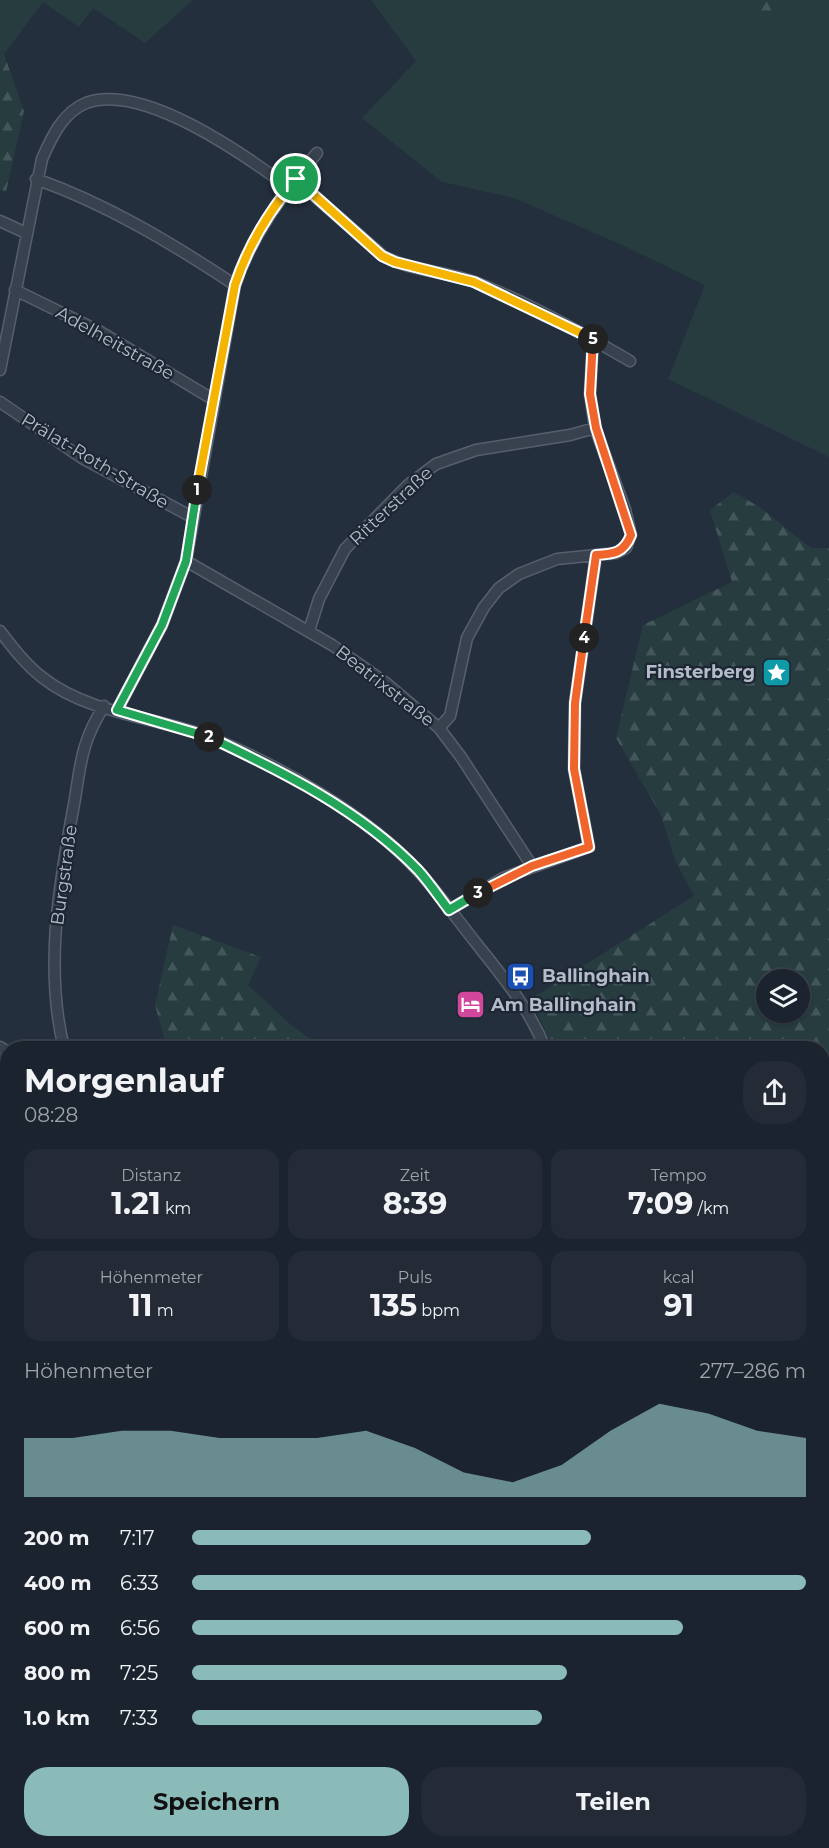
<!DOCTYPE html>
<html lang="de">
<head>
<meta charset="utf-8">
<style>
  :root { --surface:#1b232e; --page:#242b36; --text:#f1f3f6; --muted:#a0a4aa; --line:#39404a; --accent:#8bbbb9 }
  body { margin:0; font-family:Montserrat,sans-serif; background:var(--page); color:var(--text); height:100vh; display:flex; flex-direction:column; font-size:22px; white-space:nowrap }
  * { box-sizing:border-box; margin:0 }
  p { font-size:20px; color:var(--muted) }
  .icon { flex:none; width:33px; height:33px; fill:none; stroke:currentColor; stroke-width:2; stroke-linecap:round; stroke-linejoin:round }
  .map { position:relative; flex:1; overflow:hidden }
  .drawer { position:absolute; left:0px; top:1041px; width:830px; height:807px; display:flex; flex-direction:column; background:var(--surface); border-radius:24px 24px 0 0; box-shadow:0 2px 4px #0004,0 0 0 2px var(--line) }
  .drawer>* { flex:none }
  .tools { position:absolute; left:756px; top:969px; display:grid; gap:12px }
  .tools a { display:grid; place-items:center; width:54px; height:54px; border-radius:50%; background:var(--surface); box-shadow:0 2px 4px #0004,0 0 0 2px var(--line); font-size:30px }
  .pin { position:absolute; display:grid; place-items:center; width:51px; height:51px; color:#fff; margin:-26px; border:3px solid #fff; border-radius:50%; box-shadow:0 2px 6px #0007 }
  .km { position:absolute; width:30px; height:30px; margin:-15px; border-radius:50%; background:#222; color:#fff; font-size:16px; line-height:30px; text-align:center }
  .round { display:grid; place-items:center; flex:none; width:63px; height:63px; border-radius:24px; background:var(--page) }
  .headline { display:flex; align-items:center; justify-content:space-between; height:102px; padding:0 24px }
  h1 { font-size:33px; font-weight:700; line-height:45px }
  .stats { display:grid; grid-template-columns:repeat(3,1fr); gap:9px; height:102px; padding:6px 24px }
  .stats div { display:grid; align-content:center; border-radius:15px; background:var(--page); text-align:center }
  .stats b { font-size:30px; font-weight:700 }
  .stats small { font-size:16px; font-weight:400 }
  .stats p { font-size:16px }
  .chart { height:168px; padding:12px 24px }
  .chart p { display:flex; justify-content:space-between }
  .chart svg { width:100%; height:108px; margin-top:6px; fill:var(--accent); opacity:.7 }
  .button { display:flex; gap:12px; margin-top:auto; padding:12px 24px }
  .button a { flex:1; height:69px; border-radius:24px; background:var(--accent); color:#111; font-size:24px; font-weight:700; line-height:69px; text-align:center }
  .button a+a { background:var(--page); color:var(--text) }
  ul { padding:0 24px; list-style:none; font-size:20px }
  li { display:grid; grid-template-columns:96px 72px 1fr; align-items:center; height:45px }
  li i { height:15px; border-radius:8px; background:var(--accent) }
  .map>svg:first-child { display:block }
  .green { fill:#263c3f }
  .forest { fill:url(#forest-firs); fill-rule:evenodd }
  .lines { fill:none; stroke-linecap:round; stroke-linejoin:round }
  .minor-casing { stroke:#565f6c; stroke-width:13 }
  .minor { stroke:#38414e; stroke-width:10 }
  .split-1-casing { stroke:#fff; stroke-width:12 }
  .split-2-casing { stroke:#fff; stroke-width:12 }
  .split-3-casing { stroke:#fff; stroke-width:12 }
  .split-4-casing { stroke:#fff; stroke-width:12 }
  .split-5-casing { stroke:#fff; stroke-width:12 }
  .split-6-casing { stroke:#fff; stroke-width:12 }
  .split-1 { stroke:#f5b400; stroke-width:8 }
  .split-2 { stroke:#22a559; stroke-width:8 }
  .split-3 { stroke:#22a559; stroke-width:8 }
  .split-4 { stroke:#f0652b; stroke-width:8 }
  .split-5 { stroke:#f0652b; stroke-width:8 }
  .split-6 { stroke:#f5b400; stroke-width:8 }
  .labels { text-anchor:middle; stroke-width:4.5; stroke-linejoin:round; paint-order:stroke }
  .street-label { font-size:18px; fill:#b4bcc9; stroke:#1d2633 }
  .poi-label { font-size:18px; font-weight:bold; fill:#b4bcc9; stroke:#1d2633; text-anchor:start }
</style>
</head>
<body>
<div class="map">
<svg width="829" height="1848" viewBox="0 0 829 1848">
  <defs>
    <pattern id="forest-firs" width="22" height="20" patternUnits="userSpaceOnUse" patternTransform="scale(1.5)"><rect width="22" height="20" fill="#263c3f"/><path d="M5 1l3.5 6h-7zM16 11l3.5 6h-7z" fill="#435659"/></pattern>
  </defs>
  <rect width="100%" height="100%" fill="#242f3e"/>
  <!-- green -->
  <path class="green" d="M0,0H193L145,43L93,8L79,27L43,2L4,54L0,51Z
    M371,0H740L746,11L770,23L782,0H829V457L668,379L705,285L624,246L514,198L442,182L362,118L416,61Z"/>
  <!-- forest -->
  <path class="forest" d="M740,0H782L770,24L746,11Z
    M0,51L4,54L24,111L6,192L0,190Z
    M734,492L761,508L811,548H829V1848H636L644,1840H822V1048H553L531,999L694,896L676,862L660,813L616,738L643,625L732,582L710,510ZM766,980H800V1012H766Z
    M173,925L261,957L248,985L291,1025L323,1048H167L155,1005Z
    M7,1798L8,1840L19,1841L13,1848H0V1807Z
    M469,1840L515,1841L534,1848H468Z
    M83,1841L248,1840L249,1848H81Z"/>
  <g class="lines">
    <defs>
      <path id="minor" d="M36,179C107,204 173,244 235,285
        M295,179L383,256C411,271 445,271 475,282C527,302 582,333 630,361
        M0,221L26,233
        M15,290L99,331L214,400
        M0,370L42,159C51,138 63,112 86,103C142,82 245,155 288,187
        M0,402L82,458L192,517
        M186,561L332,645L386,683L439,728L461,757L532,866
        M0,631C13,648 26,665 43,678C89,714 156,717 209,737C277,764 370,817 419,872C439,894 457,919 476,943C503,977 529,1008 545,1048
        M309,631L319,599L345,549L408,485L436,464L476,450L570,435L595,428
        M117,710L162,625L186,561L235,285C252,234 283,194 317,153
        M439,728L450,716L467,638L484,607L499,588L519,574L557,559L616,553L626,548L631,535L625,509L595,428L590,394L593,339
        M449,910L503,878L589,847L574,769L575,703L596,555
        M0,1047L8,1052
        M64,1048C45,971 58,892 72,815C81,770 78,747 104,706
        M0,1166L8,1172
        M0,1523L8,1522
        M0,1792L8,1784
        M391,1848L395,1840
        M457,1848V1840"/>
    </defs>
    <!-- minor casing -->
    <use href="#minor" class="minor-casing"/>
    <!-- minor -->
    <use href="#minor" class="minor"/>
  </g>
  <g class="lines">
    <defs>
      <path id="split-1" d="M197,490L235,285C248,246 269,211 296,179"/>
      <path id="split-2" d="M197,490L186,561L162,625L117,710L209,737"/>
      <path id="split-3" d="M209,737C283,772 360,810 418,870C429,882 439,897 449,910L478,893"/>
      <path id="split-4" d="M478,893L532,866L589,847L574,769L575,703L584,638"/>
      <path id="split-5" d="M584,638L596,555C614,554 624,553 631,535L596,428L590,394L593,339"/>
      <path id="split-6" d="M296,179L382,256L395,262L474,282L593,339"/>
    </defs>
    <!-- split-1 casing -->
    <use href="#split-1" class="split-1-casing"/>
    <!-- split-2 casing -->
    <use href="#split-2" class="split-2-casing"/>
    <!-- split-3 casing -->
    <use href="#split-3" class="split-3-casing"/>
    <!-- split-4 casing -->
    <use href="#split-4" class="split-4-casing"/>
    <!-- split-5 casing -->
    <use href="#split-5" class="split-5-casing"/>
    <!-- split-6 casing -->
    <use href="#split-6" class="split-6-casing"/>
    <!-- split-1 -->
    <use href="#split-1" class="split-1"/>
    <!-- split-2 -->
    <use href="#split-2" class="split-2"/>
    <!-- split-3 -->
    <use href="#split-3" class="split-3"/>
    <!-- split-4 -->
    <use href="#split-4" class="split-4"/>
    <!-- split-5 -->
    <use href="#split-5" class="split-5"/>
    <!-- split-6 -->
    <use href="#split-6" class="split-6"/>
  </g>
  <!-- icons -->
  <defs>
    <symbol id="sight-square" viewBox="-11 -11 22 22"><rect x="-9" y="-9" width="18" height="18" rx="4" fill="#0f9aa8" stroke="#1d2633"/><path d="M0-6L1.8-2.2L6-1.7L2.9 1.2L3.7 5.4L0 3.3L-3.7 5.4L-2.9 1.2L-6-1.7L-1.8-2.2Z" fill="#fff"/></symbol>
    <symbol id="bus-square" viewBox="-11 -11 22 22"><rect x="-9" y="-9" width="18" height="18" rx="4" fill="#1a4fb4" stroke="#1d2633"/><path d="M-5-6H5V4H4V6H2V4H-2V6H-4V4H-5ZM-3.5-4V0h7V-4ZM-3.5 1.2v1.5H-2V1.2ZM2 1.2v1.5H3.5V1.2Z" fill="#fff"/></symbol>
    <symbol id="hotel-square" viewBox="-11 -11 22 22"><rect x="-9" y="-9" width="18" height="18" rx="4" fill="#d1479c" stroke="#1d2633"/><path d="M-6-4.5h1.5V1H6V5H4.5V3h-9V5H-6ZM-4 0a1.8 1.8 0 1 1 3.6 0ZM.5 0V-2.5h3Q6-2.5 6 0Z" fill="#fff"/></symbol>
  </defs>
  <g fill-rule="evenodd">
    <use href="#sight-square" x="760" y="656" width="33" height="33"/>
    <use href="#bus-square" x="504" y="960" width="33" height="33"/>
    <use href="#hotel-square" x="454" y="988" width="33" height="33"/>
  </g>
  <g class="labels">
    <!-- street labels -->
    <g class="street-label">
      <text transform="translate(115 343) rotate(29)" y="6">Adelheitstraße</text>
      <text transform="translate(95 461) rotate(31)" y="6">Prälat-Roth-Straße</text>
      <text transform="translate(391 506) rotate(-43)" y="6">Ritterstraße</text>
      <text transform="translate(385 686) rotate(38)" y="6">Beatrixstraße</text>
      <text transform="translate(64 875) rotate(-82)" y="6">Burgstraße</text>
    </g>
    <!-- poi labels -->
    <g class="poi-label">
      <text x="755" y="678" text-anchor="end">Finsterberg</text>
      <text x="542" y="982">Ballinghain</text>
      <text x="491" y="1011">Am Ballinghain</text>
    </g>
  </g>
</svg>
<div class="tools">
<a><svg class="icon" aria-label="layers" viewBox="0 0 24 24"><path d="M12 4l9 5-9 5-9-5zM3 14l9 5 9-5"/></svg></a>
</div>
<div class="pin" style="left:296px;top:179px;background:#1e9e55"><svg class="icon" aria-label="arrive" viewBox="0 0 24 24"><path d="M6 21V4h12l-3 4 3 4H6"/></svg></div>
<b class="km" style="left:197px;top:490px">1</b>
<b class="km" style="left:209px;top:737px">2</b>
<b class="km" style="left:478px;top:893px">3</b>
<b class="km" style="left:584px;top:638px">4</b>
<b class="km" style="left:593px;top:339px">5</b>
<section class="drawer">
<div class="headline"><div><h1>Morgenlauf</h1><p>08:28</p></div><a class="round"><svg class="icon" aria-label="share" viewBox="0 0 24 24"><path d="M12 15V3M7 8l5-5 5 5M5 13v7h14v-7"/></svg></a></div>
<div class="stats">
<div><p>Distanz</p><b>1.21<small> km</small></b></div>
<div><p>Zeit</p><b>8:39</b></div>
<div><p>Tempo</p><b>7:09<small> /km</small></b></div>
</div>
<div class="stats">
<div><p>Höhenmeter</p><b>11<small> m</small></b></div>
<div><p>Puls</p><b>135<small> bpm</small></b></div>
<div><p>kcal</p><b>91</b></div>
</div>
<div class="chart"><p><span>Höhenmeter</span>277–286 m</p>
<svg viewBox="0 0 160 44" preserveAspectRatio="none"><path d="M0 44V20L10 20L20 17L30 17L40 20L50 20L60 20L70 17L80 24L90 34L100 38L110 31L120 17L130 6L140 10L150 17L160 20V44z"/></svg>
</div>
<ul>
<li><b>200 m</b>7:17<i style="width:65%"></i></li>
<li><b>400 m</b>6:33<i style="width:100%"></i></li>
<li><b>600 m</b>6:56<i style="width:80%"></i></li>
<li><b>800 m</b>7:25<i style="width:61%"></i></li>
<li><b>1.0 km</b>7:33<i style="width:57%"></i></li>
</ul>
<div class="button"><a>Speichern</a><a>Teilen</a></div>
</section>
</div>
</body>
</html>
